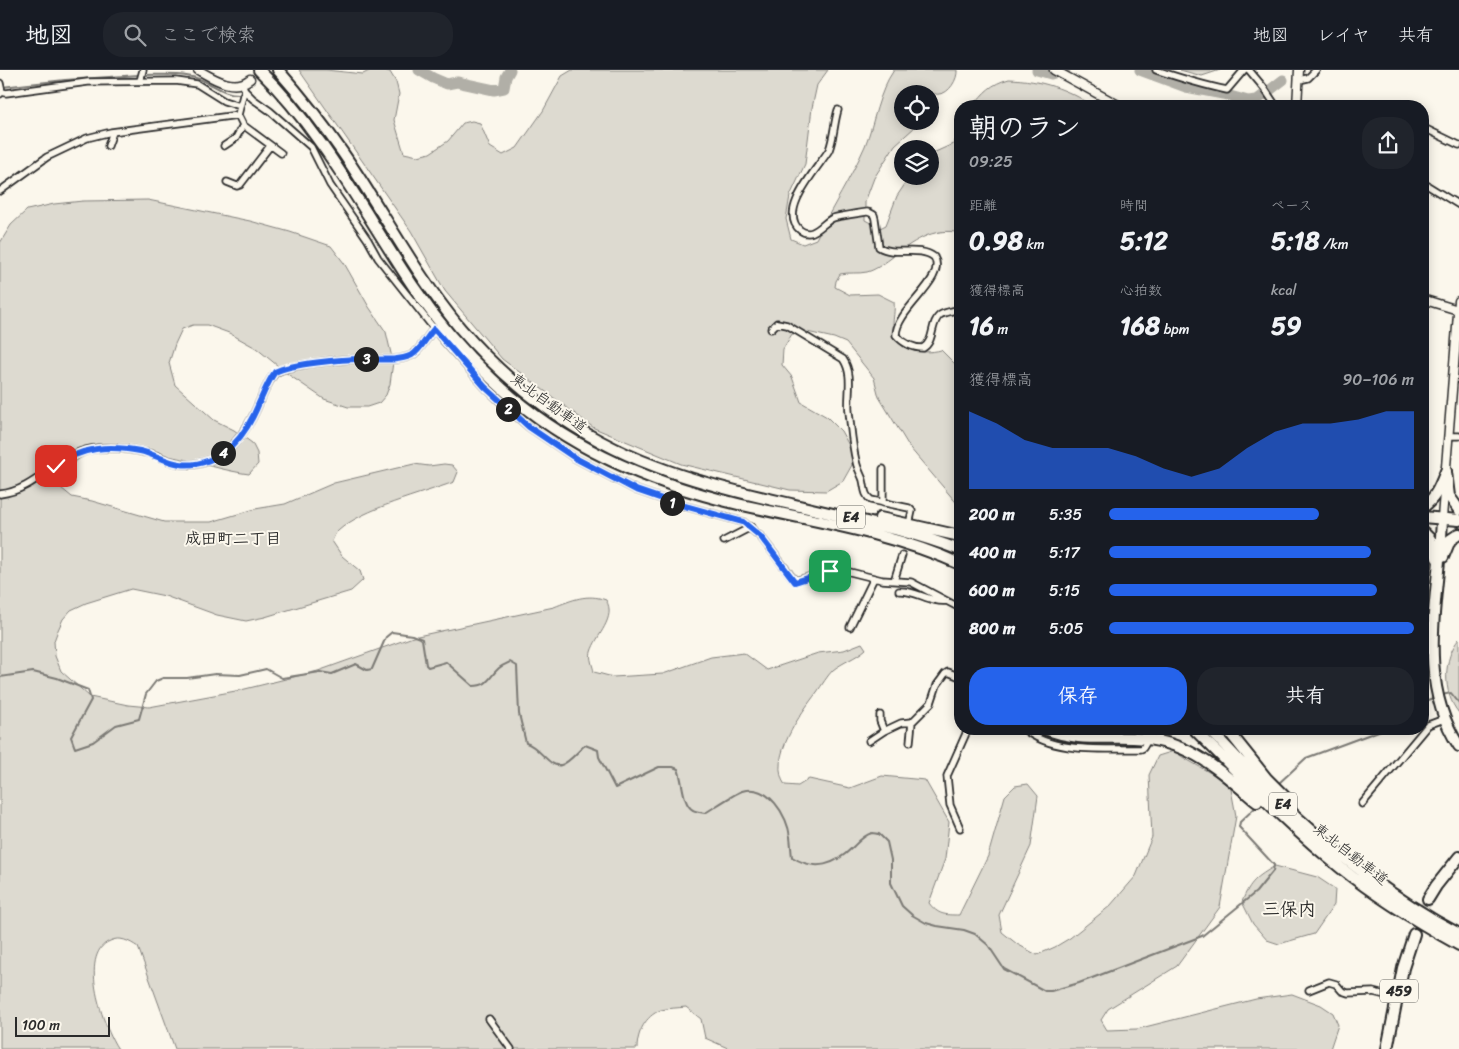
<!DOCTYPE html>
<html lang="ja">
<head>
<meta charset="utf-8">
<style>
  :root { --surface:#171b24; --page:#20242c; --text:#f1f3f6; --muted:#9ea1a6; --line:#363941; --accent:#2563eb }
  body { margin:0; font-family:Sriracha,"Klee One",sans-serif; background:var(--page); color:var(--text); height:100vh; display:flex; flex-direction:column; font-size:19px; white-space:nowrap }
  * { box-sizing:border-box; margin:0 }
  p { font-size:16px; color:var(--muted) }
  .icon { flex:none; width:28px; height:28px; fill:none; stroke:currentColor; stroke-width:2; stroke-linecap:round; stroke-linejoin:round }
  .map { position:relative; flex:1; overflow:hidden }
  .sheet { position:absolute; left:954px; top:30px; width:475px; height:635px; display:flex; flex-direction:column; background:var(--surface); border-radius:20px; box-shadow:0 2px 12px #0003 }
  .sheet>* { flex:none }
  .tools { position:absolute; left:894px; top:15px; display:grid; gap:10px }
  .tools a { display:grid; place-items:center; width:45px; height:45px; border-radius:50%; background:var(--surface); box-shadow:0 2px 12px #0003; font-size:25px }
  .scale { position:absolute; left:15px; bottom:12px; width:95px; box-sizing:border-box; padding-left:5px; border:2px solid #2b2b2b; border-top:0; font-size:14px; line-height:18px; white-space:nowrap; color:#2b2b2b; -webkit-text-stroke:4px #fbf7ec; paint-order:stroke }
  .pin { position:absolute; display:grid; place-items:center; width:42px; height:42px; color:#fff; margin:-21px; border-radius:10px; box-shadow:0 2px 8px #0006 }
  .km { position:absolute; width:25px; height:25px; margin:-12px; border-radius:50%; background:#222; color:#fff; font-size:14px; line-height:25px; text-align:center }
  .round { display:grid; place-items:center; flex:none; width:52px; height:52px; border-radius:20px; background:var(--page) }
  .head { display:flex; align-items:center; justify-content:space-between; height:85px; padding:0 15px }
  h1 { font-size:28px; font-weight:700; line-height:38px }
  .metrics { display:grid; grid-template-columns:repeat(3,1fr); gap:8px; height:85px; padding:5px 15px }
  .metrics div { display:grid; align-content:center }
  .metrics b { font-size:25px; font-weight:700 }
  .metrics small { font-size:14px; font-weight:400 }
  .metrics p { font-size:14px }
  .chart { height:140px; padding:10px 15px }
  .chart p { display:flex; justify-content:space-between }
  .chart svg { width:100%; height:90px; margin-top:5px; fill:var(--accent); opacity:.7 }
  .button { display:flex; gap:10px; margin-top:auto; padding:10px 15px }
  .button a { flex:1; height:58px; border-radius:20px; background:var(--accent); color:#fff; font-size:20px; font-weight:700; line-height:58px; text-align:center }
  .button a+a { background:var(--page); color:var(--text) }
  ul { padding:0 15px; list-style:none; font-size:16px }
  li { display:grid; grid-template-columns:80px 60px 1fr; align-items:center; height:38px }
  li i { height:12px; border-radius:6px; background:var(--accent) }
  header { display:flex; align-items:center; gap:30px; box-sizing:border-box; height:70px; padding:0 25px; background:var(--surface); border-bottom:1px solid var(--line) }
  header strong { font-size:24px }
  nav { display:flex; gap:28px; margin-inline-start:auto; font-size:18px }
  .search { width:350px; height:45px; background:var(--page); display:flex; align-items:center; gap:12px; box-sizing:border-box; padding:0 18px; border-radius:20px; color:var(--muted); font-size:19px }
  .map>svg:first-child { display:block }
  .green { fill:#dddad0; stroke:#84827e }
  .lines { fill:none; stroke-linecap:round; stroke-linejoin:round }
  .stream { stroke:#7b7a75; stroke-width:2 }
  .river { stroke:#b1afa7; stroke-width:11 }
  .highway-tunnel { stroke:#d1cec5; stroke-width:10; stroke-dasharray:10 5; stroke-linecap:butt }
  .street-casing { stroke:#2b2b2b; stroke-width:9 }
  .secondary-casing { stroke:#2b2b2b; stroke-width:11 }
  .highway-casing { stroke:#2b2b2b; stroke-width:14 }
  .street { stroke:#fbf7ec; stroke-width:5.5 }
  .secondary { stroke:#fbf7ec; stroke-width:8 }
  .highway { stroke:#fbf7ec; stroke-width:10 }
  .route-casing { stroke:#fff; stroke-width:10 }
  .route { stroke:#2563eb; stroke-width:6 }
  .labels { text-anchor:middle; stroke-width:4; stroke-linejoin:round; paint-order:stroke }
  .shield { fill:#fbf7ec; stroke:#696865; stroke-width:1 }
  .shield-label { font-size:14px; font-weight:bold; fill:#2b2b2b }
  .street-label { font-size:15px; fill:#2b2b2b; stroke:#fbf7ec }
  .neighbourhood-label { font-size:16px; font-weight:bold; fill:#2b2b2b; stroke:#fbf7ec }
  .quarter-label { font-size:18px; font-weight:bold; fill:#2b2b2b; stroke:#fbf7ec }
</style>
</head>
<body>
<header>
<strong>地図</strong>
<div class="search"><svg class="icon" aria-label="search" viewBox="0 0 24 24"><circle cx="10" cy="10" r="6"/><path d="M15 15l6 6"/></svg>ここで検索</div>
<nav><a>地図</a><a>レイヤ</a><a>共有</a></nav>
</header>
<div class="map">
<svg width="1459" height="979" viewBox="0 0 1459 979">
  <rect width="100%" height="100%" fill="#fbf7ec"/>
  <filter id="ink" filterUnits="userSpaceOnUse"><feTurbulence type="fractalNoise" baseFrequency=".02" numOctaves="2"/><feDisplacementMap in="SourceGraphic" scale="10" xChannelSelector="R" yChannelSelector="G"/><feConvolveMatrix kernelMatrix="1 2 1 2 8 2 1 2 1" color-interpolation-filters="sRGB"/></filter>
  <g filter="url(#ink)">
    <!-- green -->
    <path class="green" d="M299,0H326L363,4L371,0H384L390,2L396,12L399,24L394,50L404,83L418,86L430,83L448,71L463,53L472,51L480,53L490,77L503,85L517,78L543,41L562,6L572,0H828L817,15L812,38L805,94L790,126L786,149L791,169L803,174L816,169C832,137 851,108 865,76C875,51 878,23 894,0H957C958,9 949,24 939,24C937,25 934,23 931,23C922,23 912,24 902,24V51H916L915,57L895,75L874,108L865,132V150L880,158L886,155L897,126L909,108L910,106H930V86L933,83L953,74L960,63V163C933,156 911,173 890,189C883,194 875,200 867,202C858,204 849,202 840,204L836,211L835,217L850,225L878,224L894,232C895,242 893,247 893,256C892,281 923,285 941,280L960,299V437L910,378L879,327L874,308L846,273L834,268L807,262L792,264L783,279L782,295L792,307L801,332L827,347L841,361L851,379L852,395L843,411L826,421L790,420L681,394L594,358L502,289L445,221L411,161Z
      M1180,0H1220L1202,6Z
      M1009,9C1041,10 1068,19 1093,36H973C984,22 991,14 1009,9Z
      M148,130L250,151L290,162L331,176L344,193L369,237L386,262L393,292L390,314L386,325L379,333L367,337H348L324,329L289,305L256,278L229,263L207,255H193L182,259L175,274L169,293L175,315L214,350L234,360L252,373L257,383L258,394L249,404C225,401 202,393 178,388C161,384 103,379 87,385C73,390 61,404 61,418L72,427L92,431L164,452H211L255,439L285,434L334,413L414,394L429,396L444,394L452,395L458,402L454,412C422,424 363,438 338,461C335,463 334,467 332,471L342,486L360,501L363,510L351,521L265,547L246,551L217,545L165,526L131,519L86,533L71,540L63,549L58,560L54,571L55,586L61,601L90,627L128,635L149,637L241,620L318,601L413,567L554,537C572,530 587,523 606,530C617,548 596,565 591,582C589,588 593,596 594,602L613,607L663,604L711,587L744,583L767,600L818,583L844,580L862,573L866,579C856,588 843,592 833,600C827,606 822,615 817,622C801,643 767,689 785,715L798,716L809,709L850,718L882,706L925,710L949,752L945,789L929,833C938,845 945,845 959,845L988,786L1005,726L1015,716L1028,714L1038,726L1031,776L999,845L1002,862L1017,874L1037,885L1055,877L1070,868L1110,836L1136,806L1152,767L1149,705L1158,686L1174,681L1184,688L1230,714L1236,746L1220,837L1177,896L1108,939L1101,950L1107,960L1137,959L1256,929L1292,924L1321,935L1333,943L1338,955L1330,979H730L705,968L701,949L686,937C678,938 669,938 661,940C645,946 637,963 637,979H175L138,877C129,871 120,866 110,871C77,884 104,959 118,979H0V173L11,155L27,140L54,134L83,131Z
      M1459,569V643C1442,623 1443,588 1459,569Z
      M1275,796L1317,807L1335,819L1334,835L1314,864L1279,874L1267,870L1253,854L1242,832C1250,811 1257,807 1275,796Z"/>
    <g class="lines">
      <!-- stream -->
      <path class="stream" d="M144,5C162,5 182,3 199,9C213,14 223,24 239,24
        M2,17L65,10L139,5
        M0,607L33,602L57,608L88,620L91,630L71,667L75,678L93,672L116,655L139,649L146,624L156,611L163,608H187L215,604L240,605L266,599L282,608L320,602L332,604L356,594L367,600L372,599L386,567L392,562L412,565L422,569L426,595L428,597L446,592L473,616C489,616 489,607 499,598C502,595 507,594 510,592L517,596L519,644L526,673C539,676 550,699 561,695C569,693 578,681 585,675L598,680L599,687L615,718L659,697H673L678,699C683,710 682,734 693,740C696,742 701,742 705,743C715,737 734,724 742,721C768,713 788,746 790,767C791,774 791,780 792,787C816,802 835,795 853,777C858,772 864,765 872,763C874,763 877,764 879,764L887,772L891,790V813L902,836L912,845L926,853L937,856L964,860L975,864L988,875L1004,899L1045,921H1051L1079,913L1202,866L1256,822L1273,801L1274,795L1239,757L1240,752L1257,736
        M1442,625L1451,623L1459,633
        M1422,632L1436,627
        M1278,714L1306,688L1384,659"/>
      <!-- river -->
      <path class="river" d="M419,0L433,8L447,14L457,12L494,20L504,18L506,7L510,0
        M1037,0L1051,4L1065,0
        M1140,0L1186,17L1223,24L1248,31L1257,30L1283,10"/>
      <!-- highway-tunnel -->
      <path class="highway-tunnel" d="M1414,864L1428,829"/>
      <defs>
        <path id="street" d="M1156,0C1180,8 1203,15 1227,20L1244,0
          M1249,0L1264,18L1276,36
          M1299,10L1308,8L1316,0
          M140,11L143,0
          M0,13L2,22
          M243,15L245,21L253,29L270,41L311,77L330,115L368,170L378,188L443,270L485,317L506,337L529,357L575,388L636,420L674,433L743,452L761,467L795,511L830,501H846L882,510L911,512L960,538
          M0,24L2,22L6,23L88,12L176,11L197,14L224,31L240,36
          M838,40C834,53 834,67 829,80C819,97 777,141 800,160C813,170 823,152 833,148C835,147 865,142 867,142C870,142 871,143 874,145L875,149L879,177C895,187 919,175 934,187C948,209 896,239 896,265C903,273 912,278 923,278C935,271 930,253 940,245C945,242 954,241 960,239
          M238,45L243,55L281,83
          M1424,58L1459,75
          M108,76L113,62
          M224,76L236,68L243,55
          M227,112L237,116L240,115L270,76
          M1425,114L1459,135
          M0,121L47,87L87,68L111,62L238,45L243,25L245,21
          M771,259L777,253L787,255L843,289C854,305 847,324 849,342C851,358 852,375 856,391C857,398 861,404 863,410C865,418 864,425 871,430L909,438L912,441L910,450
          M1449,366H1459
          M883,399V433
          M0,424C37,420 56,385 91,379C110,376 134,379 152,384C162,387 171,393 181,394C199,397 220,388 233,375C244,363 253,348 259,333C264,323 268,311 275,303C290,294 343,289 362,289C377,289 398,292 412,285C421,280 427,266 434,259
          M724,471L751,457
          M894,511L902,485
          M899,521C916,520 930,533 947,531
          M850,557L874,508
          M880,645V651L884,661
          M1024,659C1053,684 1104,678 1141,679L1143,678L1146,673
          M1147,665L1149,659
          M869,671L884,661L901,653L912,652L931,633L937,615L945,604L948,602L960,607
          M910,672L912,652
          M1362,734L1428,655L1444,649
          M960,758L950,735L947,706L968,659
          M1309,920L1329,912L1336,914L1342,921L1348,923L1373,922L1397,928
          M489,949L511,979"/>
        <path id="secondary" d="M198,0C214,9 234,22 250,9
          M1054,0L1120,36
          M1297,36L1299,0
          M1422,229L1458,240
          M1442,448L1459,231
          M1422,561L1433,559"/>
        <path id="highway" d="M259,0C323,62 364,143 413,216C436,250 462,281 492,309C559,374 648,413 738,434C812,451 890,462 960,494
          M278,0C301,26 323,54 343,83C383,141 415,204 460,258C512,319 580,368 655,396C699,413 745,424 791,434C848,448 905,459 960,480
          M1446,402L1449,426L1459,440
          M1422,438C1436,428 1440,416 1446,401
          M1422,447L1459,450
          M880,448L960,466
          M1442,448C1440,524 1414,608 1459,676
          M1422,461L1430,469L1437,488
          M1443,487L1450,470L1459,464
          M1045,659C1074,671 1103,667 1133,668C1187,669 1218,699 1257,732
          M1068,659H1085
          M1194,659C1242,706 1288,756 1341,798C1378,828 1418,852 1459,875
          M1209,659C1229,679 1247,700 1267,719C1324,775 1389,827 1459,864
          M1227,659L1267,709L1285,727
          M1428,829L1436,816L1459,787
          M1387,979L1403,898L1414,864"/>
      </defs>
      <!-- street casing -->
      <use href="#street" class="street-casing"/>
      <!-- secondary casing -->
      <use href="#secondary" class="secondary-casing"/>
      <!-- highway casing -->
      <use href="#highway" class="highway-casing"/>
      <!-- street -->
      <use href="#street" class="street"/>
      <!-- secondary -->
      <use href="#secondary" class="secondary"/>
      <!-- highway -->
      <use href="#highway" class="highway"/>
    </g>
  </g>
  <g class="lines" filter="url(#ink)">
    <defs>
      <path id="route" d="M56,396C81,377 109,375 140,381C154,384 166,392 180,394C198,397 220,388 233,375C244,364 253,348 259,333C264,323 268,311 275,302C290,294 343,289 362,289C377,289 398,292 412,285C421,280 427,266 434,259L485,317L529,357L575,388L636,420L674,433L743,452L761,467L795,512L830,501"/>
    </defs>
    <!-- route casing -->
    <use href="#route" class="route-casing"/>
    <!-- route -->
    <use href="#route" class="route"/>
  </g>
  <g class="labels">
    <!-- shield labels -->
    <g class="shield">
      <rect x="837" y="435.5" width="28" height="23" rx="4"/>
      <rect x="1269" y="722.5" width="28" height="23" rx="4"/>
      <rect x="1380" y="909.5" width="38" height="23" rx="4"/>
    </g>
    <g class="shield-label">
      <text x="851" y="452">E4</text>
      <text x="1283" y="739">E4</text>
      <text x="1399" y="926">459</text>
    </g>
    <!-- street labels -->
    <g class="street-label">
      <text transform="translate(549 333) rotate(36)" y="5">東北自動車道</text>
      <text transform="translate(1351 784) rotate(38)" y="5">東北自動車道</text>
    </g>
    <!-- neighbourhood labels -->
    <g class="neighbourhood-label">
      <text x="233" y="474">成田町二丁目</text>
    </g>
    <!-- quarter labels -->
    <g class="quarter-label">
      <text x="1289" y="845">三保内</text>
    </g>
  </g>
</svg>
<div class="tools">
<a><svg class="icon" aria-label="locate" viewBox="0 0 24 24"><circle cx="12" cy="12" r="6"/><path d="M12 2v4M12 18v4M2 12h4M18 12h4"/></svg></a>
<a><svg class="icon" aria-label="layers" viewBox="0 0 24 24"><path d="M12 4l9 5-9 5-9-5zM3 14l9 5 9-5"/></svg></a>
</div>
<div class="scale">100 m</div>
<div class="pin" style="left:830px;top:501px;background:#1e9e55"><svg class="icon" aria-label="arrive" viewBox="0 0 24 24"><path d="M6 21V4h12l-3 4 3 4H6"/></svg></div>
<div class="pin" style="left:56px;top:396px;background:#d93025"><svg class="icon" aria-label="check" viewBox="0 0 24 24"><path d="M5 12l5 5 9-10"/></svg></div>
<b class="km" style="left:672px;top:433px">1</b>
<b class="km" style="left:508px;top:339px">2</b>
<b class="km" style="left:366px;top:289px">3</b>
<b class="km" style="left:223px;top:383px">4</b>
<section class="sheet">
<div class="head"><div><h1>朝のラン</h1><p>09:25</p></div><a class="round"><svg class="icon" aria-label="share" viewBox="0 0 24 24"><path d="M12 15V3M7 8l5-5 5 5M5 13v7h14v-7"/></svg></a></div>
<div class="metrics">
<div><p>距離</p><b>0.98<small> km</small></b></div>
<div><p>時間</p><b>5:12</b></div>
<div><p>ペース</p><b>5:18<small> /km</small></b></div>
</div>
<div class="metrics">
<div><p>獲得標高</p><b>16<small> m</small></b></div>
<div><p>心拍数</p><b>168<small> bpm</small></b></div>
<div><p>kcal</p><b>59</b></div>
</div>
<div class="chart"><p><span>獲得標高</span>90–106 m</p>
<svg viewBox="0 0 160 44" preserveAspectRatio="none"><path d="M0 44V6L10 12L20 20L30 24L40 24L50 24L60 28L70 34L80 38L90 34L100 24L110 16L120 12L130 12L140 10L150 6L160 6V44z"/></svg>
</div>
<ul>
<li><b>200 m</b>5:35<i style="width:69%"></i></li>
<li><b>400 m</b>5:17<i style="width:86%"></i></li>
<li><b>600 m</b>5:15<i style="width:88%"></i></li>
<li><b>800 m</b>5:05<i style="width:100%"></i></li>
</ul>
<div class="button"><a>保存</a><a>共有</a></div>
</section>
</div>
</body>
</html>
